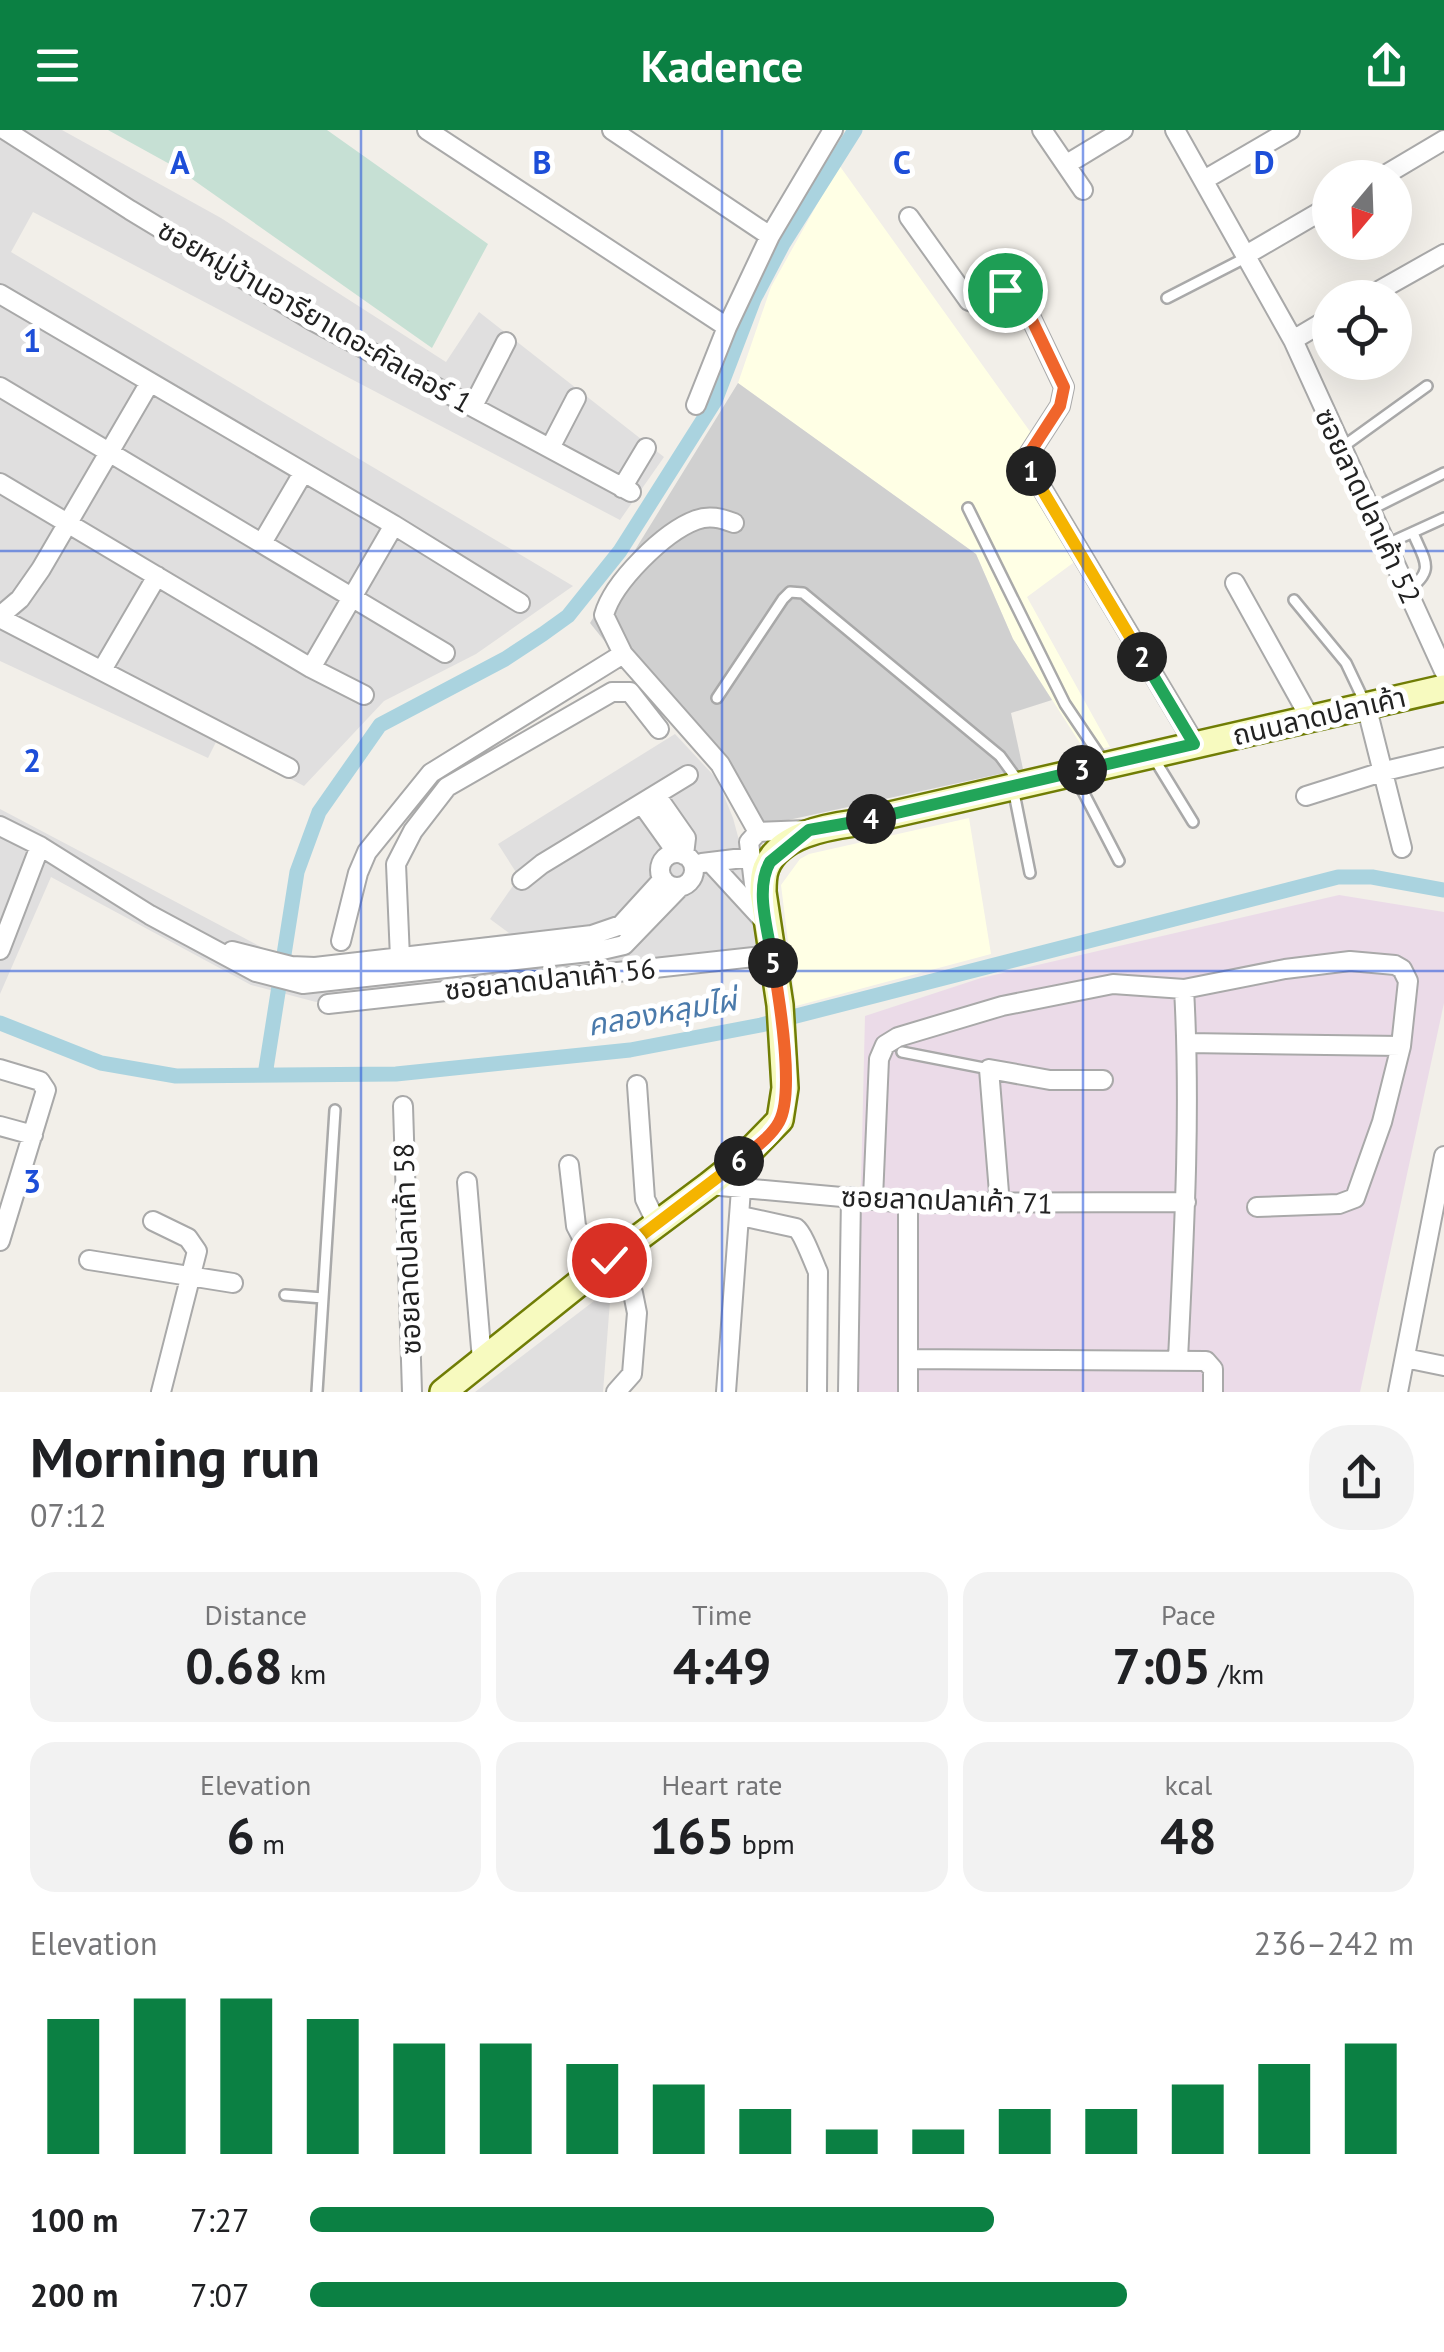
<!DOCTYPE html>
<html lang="en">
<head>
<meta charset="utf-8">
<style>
  :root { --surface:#fff; --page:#f2f2f2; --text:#202124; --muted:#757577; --accent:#0b8043 }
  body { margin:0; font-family:"PT Sans","Noto Sans Thai",sans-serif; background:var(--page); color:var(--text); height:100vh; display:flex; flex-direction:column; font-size:38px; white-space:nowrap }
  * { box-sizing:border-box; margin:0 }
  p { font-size:32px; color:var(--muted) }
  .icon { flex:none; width:55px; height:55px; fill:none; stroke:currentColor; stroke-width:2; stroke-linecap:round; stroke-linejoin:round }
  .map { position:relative; height:1262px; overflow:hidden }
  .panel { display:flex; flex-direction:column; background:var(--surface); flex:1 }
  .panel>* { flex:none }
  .needle { width:65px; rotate:199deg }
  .fabs { position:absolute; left:1312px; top:30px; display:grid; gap:20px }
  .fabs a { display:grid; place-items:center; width:100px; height:100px; border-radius:50%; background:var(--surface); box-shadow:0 10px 40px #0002; font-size:50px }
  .pin { position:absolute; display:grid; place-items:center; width:85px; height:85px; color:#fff; margin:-42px; border:5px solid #fff; border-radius:50%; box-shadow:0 2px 10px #0007 }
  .km { position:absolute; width:50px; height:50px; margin:-25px; border-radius:50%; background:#222; color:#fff; font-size:28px; line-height:50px; text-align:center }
  .round { display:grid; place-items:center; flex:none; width:105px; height:105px; border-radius:40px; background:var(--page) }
  .overview { display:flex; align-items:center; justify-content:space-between; height:170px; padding:0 30px }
  h1 { font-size:55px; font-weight:700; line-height:75px }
  .figures { display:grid; grid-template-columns:repeat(3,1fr); gap:15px; height:170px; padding:10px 30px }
  .figures div { display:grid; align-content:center; border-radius:25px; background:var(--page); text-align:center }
  .figures b { font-size:50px; font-weight:700 }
  .figures small { font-size:28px; font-weight:400 }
  .figures p { font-size:28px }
  .chart { height:280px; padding:20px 30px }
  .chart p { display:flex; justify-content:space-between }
  .chart svg { width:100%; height:180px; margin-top:10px; stroke:var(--accent); stroke-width:6 }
  ul { padding:0 30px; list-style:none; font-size:32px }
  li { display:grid; grid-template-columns:160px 120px 1fr; align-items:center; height:75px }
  li i { height:25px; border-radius:12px; background:var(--accent) }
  header { display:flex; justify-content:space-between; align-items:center; height:130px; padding:0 30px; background:var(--accent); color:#fff; font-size:45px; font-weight:700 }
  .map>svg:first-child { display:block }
  .residential { fill:#e0dfdf }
  .industrial { fill:#ebdbe8 }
  .education { fill:#ffffe5 }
  .religious { fill:#d0d0d0 }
  .wetland { fill:#c6e0d4 }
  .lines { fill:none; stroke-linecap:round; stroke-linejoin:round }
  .canal { stroke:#aad3df; stroke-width:15 }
  .service-casing { stroke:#a9a9a9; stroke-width:14 }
  .minor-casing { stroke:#a9a9a9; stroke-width:22 }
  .secondary-casing { stroke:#707d05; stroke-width:30 }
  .service { stroke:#fff; stroke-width:9 }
  .minor { stroke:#fff; stroke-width:18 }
  .secondary { stroke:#f7fabf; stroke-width:25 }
  .split-1-casing { stroke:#fff; stroke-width:20 }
  .split-2-casing { stroke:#fff; stroke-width:20 }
  .split-3-casing { stroke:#fff; stroke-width:20 }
  .split-4-casing { stroke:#fff; stroke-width:20 }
  .split-5-casing { stroke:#fff; stroke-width:20 }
  .split-6-casing { stroke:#fff; stroke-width:20 }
  .split-7-casing { stroke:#fff; stroke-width:20 }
  .split-1 { stroke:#f0652b; stroke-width:12 }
  .split-2 { stroke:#f5b400; stroke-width:12 }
  .split-3 { stroke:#22a559; stroke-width:12 }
  .split-4 { stroke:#22a559; stroke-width:12 }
  .split-5 { stroke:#22a559; stroke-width:12 }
  .split-6 { stroke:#f0652b; stroke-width:12 }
  .split-7 { stroke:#f5b400; stroke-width:12 }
  .grid { fill:none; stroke:#1d4ed8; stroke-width:2.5; stroke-opacity:0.55 }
  .labels { text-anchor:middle; stroke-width:10; stroke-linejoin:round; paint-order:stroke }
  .street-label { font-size:28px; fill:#222; stroke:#fff }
  .water-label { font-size:30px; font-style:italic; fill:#4a7aab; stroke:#fff }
  .grid-label { font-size:32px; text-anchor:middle; font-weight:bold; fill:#1d4ed8; stroke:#fff; stroke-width:10; stroke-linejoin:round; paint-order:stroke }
</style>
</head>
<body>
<header><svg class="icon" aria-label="menu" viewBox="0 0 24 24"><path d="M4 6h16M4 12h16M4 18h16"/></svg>Kadence<svg class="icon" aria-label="share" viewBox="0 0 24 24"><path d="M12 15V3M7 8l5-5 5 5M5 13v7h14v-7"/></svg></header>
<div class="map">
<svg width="1444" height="1262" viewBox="0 0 1444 1262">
  <rect width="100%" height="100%" fill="#f2efe9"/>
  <!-- residential -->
  <path class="residential" d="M0,0H62L221,88L446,232L479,182L664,327L620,390L33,82L11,122L573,456L476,524L384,571L304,656L217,610L208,628L0,531Z
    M675,604L717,649L733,688L747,740L759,822L316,872L251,855L51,747L0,864V679L265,819L318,831L509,803L490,789L519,747L498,714Z
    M611,1158L603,1262H475Z"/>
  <!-- industrial -->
  <path class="industrial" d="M1339,765L1444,782V873L1360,1262H848L854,1094L861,1053L865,886L981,848Z"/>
  <!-- education -->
  <path class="education" d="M839,35L1034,307L1017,330L1077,430L1027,467L1110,617L1085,621L1013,509L976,424L738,253L771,157Z
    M969,688L991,824L796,876L781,755L800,729L809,724Z"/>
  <!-- religious -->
  <path class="religious" d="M738,253L976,424L1013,509L1052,570L1011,583L1023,639L761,696L671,594L590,493Z"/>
  <!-- wetland -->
  <path class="wetland" d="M108,0H327L488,114L432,218L175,37Z"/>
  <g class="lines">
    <!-- canal -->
    <path class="canal" d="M0,893L101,933L176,946L396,944L630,920L761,895L1338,747H1372L1444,760
      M265,945L297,742L319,682L380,595L505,529L543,504L568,486L620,421L715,271L754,169L783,114L855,0"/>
    <defs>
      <path id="service" d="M1167,168L1247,127
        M1341,318L1427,256
        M968,378L1065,574L1104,632
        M1370,380L1444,343
        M1387,414L1444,388
        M1407,461C1436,440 1425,432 1413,403
        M1294,470L1346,533L1365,573
        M717,568L783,469L790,462L803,463L1000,626L1019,652
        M1155,630L1193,692
        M1074,644L1119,731
        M1013,658L1030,743
        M902,922L989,939
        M285,1165L323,1168
        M317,1262L335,980"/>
      <path id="minor" d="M5,0L130,80L313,191L631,362
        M427,0L727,197
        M612,0L770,106
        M1042,0L1083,60
        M1175,0L1293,210L1444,541
        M1067,34L1123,0
        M1380,48L1444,10
        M1204,50L1290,0
        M909,87L969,171L979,174L1011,159L1019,163L1064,257L1060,276L1025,330L1195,614
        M1246,125L1330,76
        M0,164L394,395L520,473
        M1366,168L1444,124
        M1293,210L1330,188
        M0,257L445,523
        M696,275L727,197L770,106L833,0
        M473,276L506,212
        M550,318L576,268
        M0,353L311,538L364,565
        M622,358L646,318
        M734,393C721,388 709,385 696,390C664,402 613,452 604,485L623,524L720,634L758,702
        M262,413L303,343
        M1235,453L1310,588
        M0,486L20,469L41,439L149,254
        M0,488L289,638
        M311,538L394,395
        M102,540L157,446
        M1366,575L1402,718
        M656,665L686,708L684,725
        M1306,666L1385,641L1444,627
        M642,674L677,723
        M0,696L40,716L150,785L256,842L303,854L598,821L624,815L680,757
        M758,702L807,700
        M660 740a17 17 0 1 1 34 0a17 17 0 1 1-34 0Z
        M710,732L767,794
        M702,733L751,727
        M522,750L542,734L688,645
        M758,759L754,754L749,712L758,702
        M341,811L358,743L367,722L431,643L623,524
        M0,820L40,716
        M232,821L291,836L315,837L592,805L621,795L663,749
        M400,828L396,734L413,701L447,657L612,562H630L659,599
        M328,874L772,825
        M1187,913L1401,916
        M0,939L40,951L46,960L0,1111
        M637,955L645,1069L657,1094
        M403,976L412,1262
        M0,996L33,1005
        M569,1035L576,1096L598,1138
        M467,1052L482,1230
        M709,1055L908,1073L1186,1072
        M873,1068L879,929L885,915L898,907L1002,876L1113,854L1184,859L1285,839L1350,831L1395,835L1402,839L1408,851L1401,916L1382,992L1355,1068L1339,1074L1257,1077
        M908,1073V1262
        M1000,1075L989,939L1050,950H1103
        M741,1086L796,1098C803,1103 813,1131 818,1142L817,1262
        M153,1091L188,1108L197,1121L161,1262
        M89,1130L233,1153
        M609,1130L633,1163L637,1183L632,1244L616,1262
        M1405,1228L1444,1236
        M908,1229L1206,1231L1213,1239V1262
        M1178,1229C1184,1106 1191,982 1184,859
        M726,1262L741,1059
        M848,1262L851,1067
        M1398,1262L1444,1026"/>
      <path id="secondary" d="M443,1262L598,1138L709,1055L743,1028L780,990L785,958L780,875L763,762C763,755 763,745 766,738C779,705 826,697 855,693L1444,558"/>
    </defs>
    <!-- service casing -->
    <use href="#service" class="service-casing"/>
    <!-- minor casing -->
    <use href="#minor" class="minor-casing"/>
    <!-- secondary casing -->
    <use href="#secondary" class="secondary-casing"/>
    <!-- service -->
    <use href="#service" class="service"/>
    <!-- minor -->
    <use href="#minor" class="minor"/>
    <!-- secondary -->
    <use href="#secondary" class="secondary"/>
  </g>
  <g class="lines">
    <defs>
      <path id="split-1" d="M1005,160L1019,163L1064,257L1060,276L1025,330L1031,341"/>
      <path id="split-2" d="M1031,341L1142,527"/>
      <path id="split-3" d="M1082,640L1194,614L1142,527"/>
      <path id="split-4" d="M871,689L1082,640"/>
      <path id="split-5" d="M773,833C769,803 754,760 770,732L809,700L871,689"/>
      <path id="split-6" d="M739,1031C752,1020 771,1007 779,992C795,964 779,867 773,833"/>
      <path id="split-7" d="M609,1130L739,1031"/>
    </defs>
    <!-- split-1 casing -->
    <use href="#split-1" class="split-1-casing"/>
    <!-- split-2 casing -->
    <use href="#split-2" class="split-2-casing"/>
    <!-- split-3 casing -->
    <use href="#split-3" class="split-3-casing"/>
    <!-- split-4 casing -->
    <use href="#split-4" class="split-4-casing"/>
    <!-- split-5 casing -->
    <use href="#split-5" class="split-5-casing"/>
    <!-- split-6 casing -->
    <use href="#split-6" class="split-6-casing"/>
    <!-- split-7 casing -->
    <use href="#split-7" class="split-7-casing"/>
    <!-- split-1 -->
    <use href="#split-1" class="split-1"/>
    <!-- split-2 -->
    <use href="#split-2" class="split-2"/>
    <!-- split-3 -->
    <use href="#split-3" class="split-3"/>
    <!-- split-4 -->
    <use href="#split-4" class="split-4"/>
    <!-- split-5 -->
    <use href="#split-5" class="split-5"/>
    <!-- split-6 -->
    <use href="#split-6" class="split-6"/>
    <!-- split-7 -->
    <use href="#split-7" class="split-7"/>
  </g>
  <!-- grid -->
  <path class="grid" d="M361,0V1262M722,0V1262M1083,0V1262M0,421H1444M0,841H1444"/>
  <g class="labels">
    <!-- street labels -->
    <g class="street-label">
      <text transform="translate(315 186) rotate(30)" y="10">ซอยหมู่บ้านอารียาเดอะคัลเลอร์ 1</text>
      <text transform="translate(1368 376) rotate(65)" y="10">ซอยลาดปลาเค้า 52</text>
      <text transform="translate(1319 586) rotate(-13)" y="10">ถนนลาดปลาเค้า</text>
      <text transform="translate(550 849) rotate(-6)" y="10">ซอยลาดปลาเค้า 56</text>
      <text transform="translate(947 1070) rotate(2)" y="10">ซอยลาดปลาเค้า 71</text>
      <text transform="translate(407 1119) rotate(-92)" y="10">ซอยลาดปลาเค้า 58</text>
    </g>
    <!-- water labels -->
    <g class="water-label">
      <text transform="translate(662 883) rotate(-10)" y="10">คลองหลุมไผ่</text>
    </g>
  </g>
  <g class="grid-label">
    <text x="180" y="44">A</text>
    <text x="542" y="44">B</text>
    <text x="902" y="44">C</text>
    <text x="1264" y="44">D</text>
    <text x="32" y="222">1</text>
    <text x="32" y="642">2</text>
    <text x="32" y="1063">3</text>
  </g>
</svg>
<div class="fabs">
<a><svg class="needle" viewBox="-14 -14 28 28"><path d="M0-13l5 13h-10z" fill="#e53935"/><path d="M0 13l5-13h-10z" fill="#757577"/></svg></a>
<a><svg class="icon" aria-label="locate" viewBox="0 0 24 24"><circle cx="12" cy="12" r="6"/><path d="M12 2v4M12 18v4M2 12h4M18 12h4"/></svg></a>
</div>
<div class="pin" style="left:1005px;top:160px;background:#1e9e55"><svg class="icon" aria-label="arrive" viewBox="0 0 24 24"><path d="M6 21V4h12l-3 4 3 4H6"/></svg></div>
<div class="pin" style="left:609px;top:1130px;background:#d93025"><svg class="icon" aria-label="check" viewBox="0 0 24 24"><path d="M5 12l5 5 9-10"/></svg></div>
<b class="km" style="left:1031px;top:341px">1</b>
<b class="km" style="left:1142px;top:527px">2</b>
<b class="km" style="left:1082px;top:640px">3</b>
<b class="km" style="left:871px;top:689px">4</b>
<b class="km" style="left:773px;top:833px">5</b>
<b class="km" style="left:739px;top:1031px">6</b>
</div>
<section class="panel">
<div class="overview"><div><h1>Morning run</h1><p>07:12</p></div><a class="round"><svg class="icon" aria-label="share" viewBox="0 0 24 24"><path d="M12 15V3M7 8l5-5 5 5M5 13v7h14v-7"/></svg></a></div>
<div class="figures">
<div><p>Distance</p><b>0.68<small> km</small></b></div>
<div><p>Time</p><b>4:49</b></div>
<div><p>Pace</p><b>7:05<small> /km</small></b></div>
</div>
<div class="figures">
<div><p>Elevation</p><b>6<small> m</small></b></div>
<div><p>Heart rate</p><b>165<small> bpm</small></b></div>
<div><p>kcal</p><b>48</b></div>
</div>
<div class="chart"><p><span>Elevation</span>236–242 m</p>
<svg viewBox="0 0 160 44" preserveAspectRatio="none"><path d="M5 44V11M15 44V6M25 44V6M35 44V11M45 44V17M55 44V17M65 44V22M75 44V27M85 44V33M95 44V38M105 44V38M115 44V33M125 44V33M135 44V27M145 44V22M155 44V17"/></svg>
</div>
<ul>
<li><b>100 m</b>7:27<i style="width:62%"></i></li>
<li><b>200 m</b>7:07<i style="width:74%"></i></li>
</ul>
</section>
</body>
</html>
